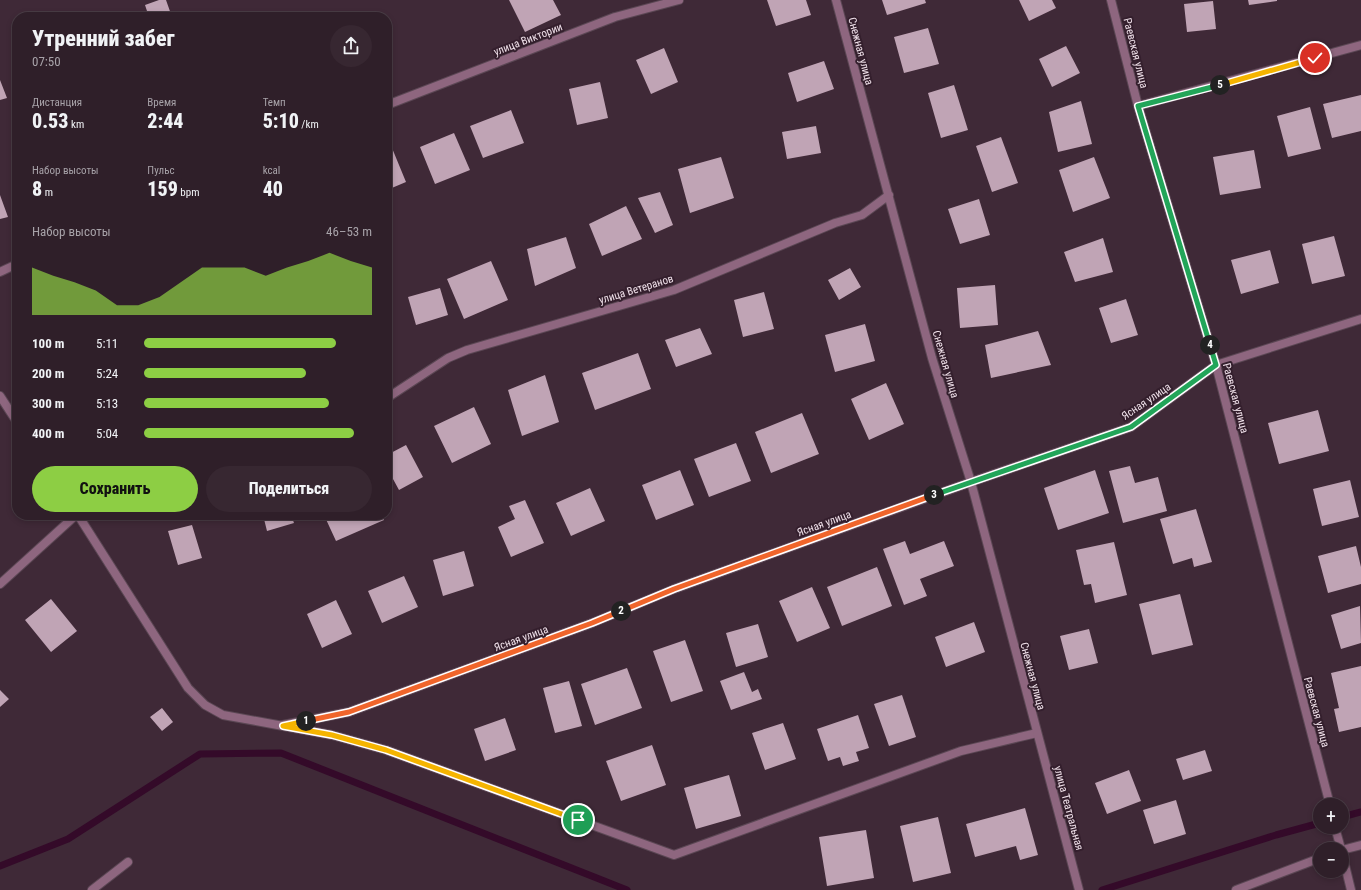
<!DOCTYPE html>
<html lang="ru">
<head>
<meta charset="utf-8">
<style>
  :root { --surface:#2f1f29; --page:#372731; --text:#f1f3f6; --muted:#a7a2a8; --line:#4a3d46; --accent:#8dce44 }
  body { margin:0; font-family:"Roboto Condensed",sans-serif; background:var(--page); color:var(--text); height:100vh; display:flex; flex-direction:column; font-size:15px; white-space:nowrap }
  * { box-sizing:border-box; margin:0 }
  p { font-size:13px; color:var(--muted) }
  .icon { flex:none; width:22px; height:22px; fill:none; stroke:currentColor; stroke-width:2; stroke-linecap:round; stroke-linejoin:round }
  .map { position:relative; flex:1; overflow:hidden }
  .sheet { position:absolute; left:12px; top:12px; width:380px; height:508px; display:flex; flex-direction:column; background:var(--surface); border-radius:16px; box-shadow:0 2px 6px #0003,0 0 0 1px var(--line) }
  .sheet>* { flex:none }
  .controls { position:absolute; left:1313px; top:798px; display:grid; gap:8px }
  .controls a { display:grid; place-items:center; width:36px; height:36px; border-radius:50%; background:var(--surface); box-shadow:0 2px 6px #0003,0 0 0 1px var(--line); font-size:20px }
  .pin { position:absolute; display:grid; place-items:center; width:34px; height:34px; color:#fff; margin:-17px; border:2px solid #fff; border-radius:50%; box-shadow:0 1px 4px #0007 }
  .km { position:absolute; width:20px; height:20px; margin:-10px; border-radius:50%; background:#222; color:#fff; font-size:11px; line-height:20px; text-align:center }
  .round { display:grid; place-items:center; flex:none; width:42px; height:42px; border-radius:21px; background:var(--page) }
  .headline { display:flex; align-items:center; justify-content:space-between; height:68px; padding:0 20px }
  h1 { font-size:22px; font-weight:800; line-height:30px }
  .stats { display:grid; grid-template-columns:repeat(3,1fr); gap:6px; height:68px; padding:4px 20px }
  .stats div { display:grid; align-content:center }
  .stats b { font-size:20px; font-weight:800 }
  .stats small { font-size:11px; font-weight:400 }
  .stats p { font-size:11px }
  .chart { height:112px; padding:8px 20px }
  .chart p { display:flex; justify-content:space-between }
  .chart svg { width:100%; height:72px; margin-top:4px; fill:var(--accent); opacity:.7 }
  .button { display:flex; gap:8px; margin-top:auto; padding:8px 20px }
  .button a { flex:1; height:46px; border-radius:24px; background:var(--accent); color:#111; font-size:16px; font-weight:800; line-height:46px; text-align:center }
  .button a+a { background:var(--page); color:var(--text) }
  ul { padding:0 20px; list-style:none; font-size:13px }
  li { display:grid; grid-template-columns:64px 48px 1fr; align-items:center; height:30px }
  li i { height:10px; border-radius:5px; background:var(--accent) }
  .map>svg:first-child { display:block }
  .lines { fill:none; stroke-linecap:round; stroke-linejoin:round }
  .stream { stroke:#340a29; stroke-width:7 }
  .building { fill:#c0a4b5 }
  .lane-casing { stroke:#5b4754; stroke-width:10 }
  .street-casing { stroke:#5b4754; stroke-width:10 }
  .lane { stroke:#8e667f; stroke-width:8 }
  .street { stroke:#8e667f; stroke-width:8 }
  .split-1-casing { stroke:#fff; stroke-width:8 }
  .split-2-casing { stroke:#fff; stroke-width:8 }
  .split-3-casing { stroke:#fff; stroke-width:8 }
  .split-4-casing { stroke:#fff; stroke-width:8 }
  .split-5-casing { stroke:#fff; stroke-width:8 }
  .split-6-casing { stroke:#fff; stroke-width:8 }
  .split-1 { stroke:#f5b400; stroke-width:5 }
  .split-2 { stroke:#f0652b; stroke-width:5 }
  .split-3 { stroke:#f0652b; stroke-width:5 }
  .split-4 { stroke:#22a559; stroke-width:5 }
  .split-5 { stroke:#22a559; stroke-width:5 }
  .split-6 { stroke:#f5b400; stroke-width:5 }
  .labels { text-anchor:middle; stroke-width:4; stroke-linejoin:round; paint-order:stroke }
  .street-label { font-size:11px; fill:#f1e2eb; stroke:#341f2d }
</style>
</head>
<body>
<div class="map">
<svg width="1361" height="890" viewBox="0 0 1361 890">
  <rect width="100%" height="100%" fill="#3f2937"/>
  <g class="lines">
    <!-- stream -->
    <path class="stream" d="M1342,817L1361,812
      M0,866L68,839L200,754L281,753L627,890
      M1102,890L1276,835L1320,823"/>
  </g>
  <!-- building -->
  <path class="building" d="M159,0H166L172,17H149L145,5Z
    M509,0H553L561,15L525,32Z
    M767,0H806L811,15L776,26Z
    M882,0H925L926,3L887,15Z
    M1019,0H1052L1056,8L1029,21Z
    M1248,0H1277V1L1249,5Z
    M1213,1L1216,29L1187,32L1184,4Z
    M928,28L939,64L904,73L894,37Z
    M1066,46L1080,73L1052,87L1039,59Z
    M664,48L678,82L651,94L636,60Z
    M824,61L834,89L797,102L788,73Z
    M0,80L7,98L0,100Z
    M600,82L608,118L577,125L569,89Z
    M954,85L968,130L941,138L928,93Z
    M1361,95V131L1332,138L1323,104Z
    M1081,101L1092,144L1058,152L1049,112Z
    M1310,107L1321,149L1288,157L1277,116Z
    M511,110L524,143L483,158L470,126Z
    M816,126L821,153L787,159L782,132Z
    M454,133L470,170L435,184L420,147Z
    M1001,137L1018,183L992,192L976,146Z
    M392,148L406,182L387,190V150Z
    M1254,150L1261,188L1220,195L1213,157Z
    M721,157L734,198L690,213L678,169Z
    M1094,157L1110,198L1073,212L1059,170Z
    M660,192L673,225L655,233L638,198Z
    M0,195L8,217L0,219Z
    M979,199L990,235L960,244L948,209Z
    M626,206L642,239L602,256L589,224Z
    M1334,236L1345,276L1312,284L1302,244Z
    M566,237L576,268L535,286L527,249Z
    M1103,238L1113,272L1075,282L1064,252Z
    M1270,250L1279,283L1241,294L1231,260Z
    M491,261L508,300L464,319L447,279Z
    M850,268L861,287L839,300L828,280Z
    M995,285L998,325L960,328L957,288Z
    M440,288L448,315L416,325L408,297Z
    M764,292L774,329L743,337L734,300Z
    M1126,299L1138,335L1111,343L1099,308Z
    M865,324L875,361L835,372L825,335Z
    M700,328L712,354L676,367L665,340Z
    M1038,331L1051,365L991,378L985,345Z
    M638,353L651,389L595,410L582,373Z
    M545,375L559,422L522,436L508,390Z
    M886,383L904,424L869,440L851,399Z
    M474,407L491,444L452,463L434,426Z
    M1318,410L1329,451L1279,464L1268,423Z
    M802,413L819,454L771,473L755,432Z
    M736,443L751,481L709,497L694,459Z
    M406,445L423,477L399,490L387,468V455Z
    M1130,466L1135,483L1158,477L1167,511L1123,523L1109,471Z
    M680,470L694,505L656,520L642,485Z
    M1095,470L1109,513L1058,530L1044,488Z
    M1350,480L1359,517L1322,526L1313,489Z
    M590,488L605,521L571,536L556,503Z
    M525,500L544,543L511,557L498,527L515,519L509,506Z
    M1196,509L1212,562L1194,567L1192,558L1173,564L1160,519Z
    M263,515H291L294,523L267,531Z
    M324,515H381L384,520L336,541Z
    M192,525L202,558L178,565L168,531Z
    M905,541L910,554L944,541L954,566L920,579L927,596L904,605L883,549Z
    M1114,542L1127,595L1095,603L1091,584L1084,585L1076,550Z
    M1356,546L1361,567V584L1328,593L1318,556Z
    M464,551L474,586L443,596L433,560Z
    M877,567L892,606L842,626L827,587Z
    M404,576L418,607L382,623L368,591Z
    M812,587L830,628L797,642L779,601Z
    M1180,594L1193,645L1152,655L1139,604Z
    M51,599L77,631L51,652L25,620Z
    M336,600L352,634L322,648L307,614Z
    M1360,606L1361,643L1341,649L1331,615Z
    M974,622L985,652L946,667L935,637Z
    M758,624L768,657L736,667L726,633Z
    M1089,629L1098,663L1069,670L1060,636Z
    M685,640L703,691L671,702L653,651Z
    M1361,666V727L1339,732L1334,709L1339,708L1331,673Z
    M627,668L642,708L595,725L581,684Z
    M744,672L752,692L758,689L762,699L731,710L720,681Z
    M569,681L582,726L555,733L543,688Z
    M0,690L9,699L0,707Z
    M902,695L916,737L889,746L874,704Z
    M162,708L173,722L162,731L150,717Z
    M858,715L869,748L856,752L859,761L843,766L840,757L828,761L817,729Z
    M505,718L516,750L485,761L474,729Z
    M783,723L796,759L765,770L752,733Z
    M652,745L666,785L621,801L606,761Z
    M1205,750L1212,771L1183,780L1176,759Z
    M1129,770L1141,801L1107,814L1095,783Z
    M729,775L741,816L696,829L684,788Z
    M1176,800L1186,834L1154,844L1143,810Z
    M1025,808L1038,855L1020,860L1016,846L975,857L966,824Z
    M938,817L951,873L913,882L900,826Z
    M866,830L874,878L827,886L819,837Z"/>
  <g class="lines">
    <defs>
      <path id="lane" d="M78,515L188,688L205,705L223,715L332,735L386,750L674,855L961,751L1037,733
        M1236,890L1320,858"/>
      <path id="street" d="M836,0L932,358L971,482L1079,890
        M1111,0L1138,106L1216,365L1330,805
        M387,105L615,17L679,0
        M1138,106L1361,45
        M0,272L17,264
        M0,396L17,422
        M387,398L448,358L467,350L674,290L835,223L862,215L889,195
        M0,584L76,515
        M283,725L349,712L592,623L674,589L971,482L1131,427L1216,365L1361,319
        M1335,827L1341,849
        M1342,850L1361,845
        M1342,853L1351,890
        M92,890L128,862"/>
    </defs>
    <!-- lane casing -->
    <use href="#lane" class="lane-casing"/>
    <!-- street casing -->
    <use href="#street" class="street-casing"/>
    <!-- lane -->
    <use href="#lane" class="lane"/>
    <!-- street -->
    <use href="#street" class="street"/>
  </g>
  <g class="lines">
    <defs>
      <path id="split-1" d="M306,721L283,726L332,735L386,750L578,820"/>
      <path id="split-2" d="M306,721L349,712L592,623L621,611"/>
      <path id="split-3" d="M621,611L674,589L934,495"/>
      <path id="split-4" d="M934,495L1131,427L1216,365L1210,345"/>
      <path id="split-5" d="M1210,345L1138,106L1220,85"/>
      <path id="split-6" d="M1220,85L1315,58"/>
    </defs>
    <!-- split-1 casing -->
    <use href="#split-1" class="split-1-casing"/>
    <!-- split-2 casing -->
    <use href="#split-2" class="split-2-casing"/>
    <!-- split-3 casing -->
    <use href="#split-3" class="split-3-casing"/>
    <!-- split-4 casing -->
    <use href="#split-4" class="split-4-casing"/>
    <!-- split-5 casing -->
    <use href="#split-5" class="split-5-casing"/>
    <!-- split-6 casing -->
    <use href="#split-6" class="split-6-casing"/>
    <!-- split-1 -->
    <use href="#split-1" class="split-1"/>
    <!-- split-2 -->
    <use href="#split-2" class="split-2"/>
    <!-- split-3 -->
    <use href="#split-3" class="split-3"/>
    <!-- split-4 -->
    <use href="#split-4" class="split-4"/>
    <!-- split-5 -->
    <use href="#split-5" class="split-5"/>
    <!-- split-6 -->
    <use href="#split-6" class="split-6"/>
  </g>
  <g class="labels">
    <!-- street labels -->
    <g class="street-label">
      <text transform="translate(528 39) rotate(-21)" y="4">улица Виктории</text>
      <text transform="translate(861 51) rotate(75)" y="4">Снежная улица</text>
      <text transform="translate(1136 53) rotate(76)" y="4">Раевская улица</text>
      <text transform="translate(636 289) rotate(-17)" y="4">улица Ветеранов</text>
      <text transform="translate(946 364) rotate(74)" y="4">Снежная улица</text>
      <text transform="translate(1236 398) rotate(75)" y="4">Раевская улица</text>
      <text transform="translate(1146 401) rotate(-34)" y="4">Ясная улица</text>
      <text transform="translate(824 523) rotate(-20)" y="4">Ясная улица</text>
      <text transform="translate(521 638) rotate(-20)" y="4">Ясная улица</text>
      <text transform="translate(1033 676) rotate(75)" y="4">Снежная улица</text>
      <text transform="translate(1317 712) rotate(75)" y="4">Раевская улица</text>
      <text transform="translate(1069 808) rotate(75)" y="4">улица Театральная</text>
    </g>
  </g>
</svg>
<div class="controls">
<a>+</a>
<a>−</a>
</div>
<div class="pin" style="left:578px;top:820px;background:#1e9e55"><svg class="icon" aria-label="arrive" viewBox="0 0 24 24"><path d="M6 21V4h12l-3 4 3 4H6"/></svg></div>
<div class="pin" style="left:1315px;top:58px;background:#d93025"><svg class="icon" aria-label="check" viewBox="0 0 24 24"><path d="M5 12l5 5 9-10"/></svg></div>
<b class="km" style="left:306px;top:721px">1</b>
<b class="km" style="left:621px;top:611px">2</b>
<b class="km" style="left:934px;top:495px">3</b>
<b class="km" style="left:1210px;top:345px">4</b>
<b class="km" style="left:1220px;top:85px">5</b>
<section class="sheet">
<div class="headline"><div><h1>Утренний забег</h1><p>07:50</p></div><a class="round"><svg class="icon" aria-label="share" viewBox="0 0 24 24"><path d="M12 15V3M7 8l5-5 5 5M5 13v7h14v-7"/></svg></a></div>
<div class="stats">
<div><p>Дистанция</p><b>0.53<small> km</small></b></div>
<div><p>Время</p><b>2:44</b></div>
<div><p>Темп</p><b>5:10<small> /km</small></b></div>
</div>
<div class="stats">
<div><p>Набор высоты</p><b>8<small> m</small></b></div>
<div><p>Пульс</p><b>159<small> bpm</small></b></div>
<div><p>kcal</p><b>40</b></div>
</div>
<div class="chart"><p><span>Набор высоты</span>46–53 m</p>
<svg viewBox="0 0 160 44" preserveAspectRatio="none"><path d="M0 44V15L10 20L20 24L30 29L40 38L50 38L60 33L70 24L80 15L90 15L100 15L110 20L120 15L130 11L140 6L150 11L160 15V44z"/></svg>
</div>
<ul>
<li><b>100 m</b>5:11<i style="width:84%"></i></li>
<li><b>200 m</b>5:24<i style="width:71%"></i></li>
<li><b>300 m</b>5:13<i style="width:81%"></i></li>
<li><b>400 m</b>5:04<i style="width:92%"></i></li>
</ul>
<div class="button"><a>Сохранить</a><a>Поделиться</a></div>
</section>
</div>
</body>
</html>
